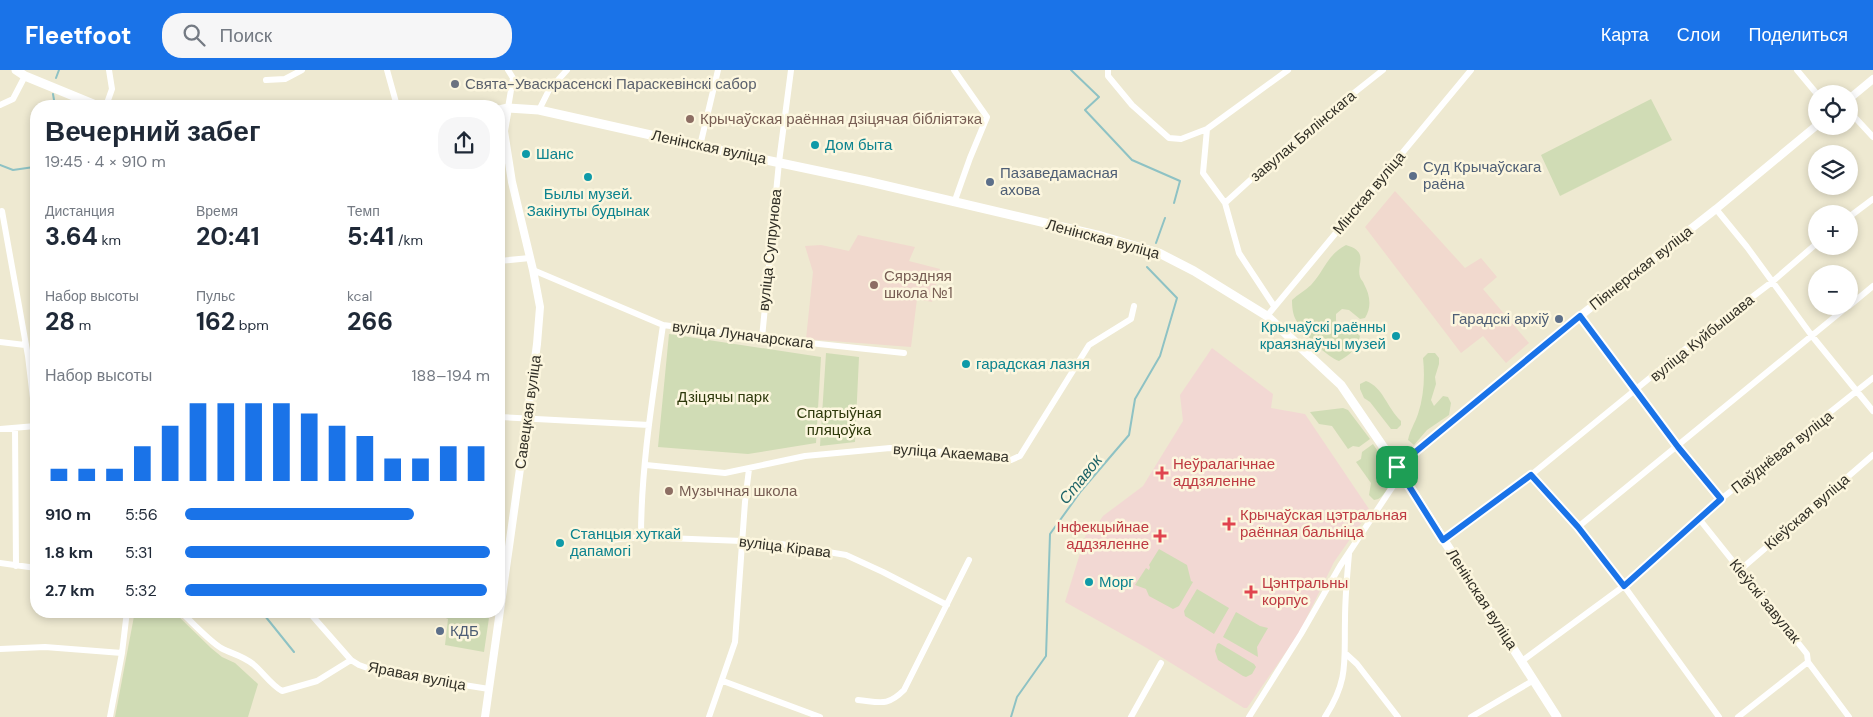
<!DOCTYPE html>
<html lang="ru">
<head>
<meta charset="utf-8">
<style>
  :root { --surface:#fff; --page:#f6f6f7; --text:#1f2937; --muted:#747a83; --accent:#1a73e8 }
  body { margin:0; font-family:"DM Sans",sans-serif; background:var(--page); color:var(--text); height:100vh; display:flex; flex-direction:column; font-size:19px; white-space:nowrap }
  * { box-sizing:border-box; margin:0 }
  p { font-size:16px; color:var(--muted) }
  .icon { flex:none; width:28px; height:28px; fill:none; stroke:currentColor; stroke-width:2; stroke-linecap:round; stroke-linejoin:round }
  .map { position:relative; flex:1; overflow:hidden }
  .details { position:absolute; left:30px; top:30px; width:475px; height:518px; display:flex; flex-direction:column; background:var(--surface); border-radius:20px; box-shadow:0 2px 8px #0003 }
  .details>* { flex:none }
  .fabs { position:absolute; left:1808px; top:15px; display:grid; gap:10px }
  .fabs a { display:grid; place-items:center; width:50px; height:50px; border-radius:50%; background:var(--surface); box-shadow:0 2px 8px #0003; font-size:25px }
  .pin { position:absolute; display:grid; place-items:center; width:42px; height:42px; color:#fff; margin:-21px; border-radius:10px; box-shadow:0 2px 8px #0006 }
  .round { display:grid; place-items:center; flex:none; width:52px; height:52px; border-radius:20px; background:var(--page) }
  .head { display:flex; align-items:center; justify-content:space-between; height:85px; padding:0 15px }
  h1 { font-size:28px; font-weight:700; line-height:38px }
  .stats { display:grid; grid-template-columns:repeat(3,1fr); gap:8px; height:85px; padding:5px 15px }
  .stats div { display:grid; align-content:center }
  .stats b { font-size:25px; font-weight:700 }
  .stats small { font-size:14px; font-weight:400 }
  .stats p { font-size:14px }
  .chart { height:140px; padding:10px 15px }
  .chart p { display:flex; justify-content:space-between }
  .chart svg { width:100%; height:90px; margin-top:5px; stroke:var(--accent); stroke-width:6 }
  ul { padding:0 15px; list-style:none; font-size:16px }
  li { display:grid; grid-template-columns:80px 60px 1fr; align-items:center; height:38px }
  li i { height:12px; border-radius:6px; background:var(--accent) }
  header { display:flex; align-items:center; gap:30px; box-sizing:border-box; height:70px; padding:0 25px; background:var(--accent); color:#fff }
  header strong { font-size:24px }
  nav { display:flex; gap:28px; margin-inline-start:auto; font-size:18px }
  .search { width:350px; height:45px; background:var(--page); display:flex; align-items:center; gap:12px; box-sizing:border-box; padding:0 18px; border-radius:20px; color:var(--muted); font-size:19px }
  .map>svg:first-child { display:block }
  .education { fill:#f1d9ce }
  .medical { fill:#f2d8d3 }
  .green { fill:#d0dcb5 }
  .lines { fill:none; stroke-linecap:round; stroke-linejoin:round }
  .stream { stroke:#8ec2c4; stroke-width:2 }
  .minor { stroke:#fff; stroke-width:6 }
  .tertiary { stroke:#fff; stroke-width:8 }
  .secondary { stroke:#fff; stroke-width:9 }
  .route-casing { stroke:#fff; stroke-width:10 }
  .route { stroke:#1a73e8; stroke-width:6 }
  .worship-dot { fill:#6b7280; stroke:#fcf6de; stroke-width:2 }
  .education-dot { fill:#8d6e63; stroke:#fcf6de; stroke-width:2 }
  .culture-dot { fill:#0f9aa8; stroke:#fcf6de; stroke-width:2 }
  .service-dot { fill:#5c6f8a; stroke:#fcf6de; stroke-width:2 }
  .health-dot { fill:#e0444e; stroke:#fcf6de; stroke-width:2 }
  .labels { text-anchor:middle; stroke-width:5; stroke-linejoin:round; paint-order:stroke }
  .worship-label { font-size:15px; fill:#5b616d; stroke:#fcf6de; text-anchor:start }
  .education-label { font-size:15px; fill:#785e54; stroke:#fcf6de; text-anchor:start }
  .street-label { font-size:15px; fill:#323027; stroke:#fcf6de }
  .culture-label { font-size:15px; fill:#0d838f; stroke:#fcf6de; text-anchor:start }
  .service-label { font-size:15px; fill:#4e5e75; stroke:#fcf6de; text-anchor:start }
  .park-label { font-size:15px; fill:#2e390b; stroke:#fcf6de }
  .health-label { font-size:15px; fill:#be3a42; stroke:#fcf6de; text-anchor:start }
  .water-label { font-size:16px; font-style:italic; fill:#1d6367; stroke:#fcf6de }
</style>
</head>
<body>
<header>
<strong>Fleetfoot</strong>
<div class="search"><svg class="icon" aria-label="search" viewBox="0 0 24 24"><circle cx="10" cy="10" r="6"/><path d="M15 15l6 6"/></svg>Поиск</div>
<nav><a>Карта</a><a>Слои</a><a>Поделиться</a></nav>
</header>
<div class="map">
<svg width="1873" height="647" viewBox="0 0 1873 647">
  <rect width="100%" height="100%" fill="#eee9d1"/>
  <!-- education -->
  <path class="education" d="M1395,121L1465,198L1481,188L1497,207L1483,219L1529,273L1506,293L1483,266L1461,283L1365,157Z
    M858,165L915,177L909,191L940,199L932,232L917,229L911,277L806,269L813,202L805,176L821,175L849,181Z"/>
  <!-- medical -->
  <path class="medical" d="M1212,278L1273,324L1271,338L1305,344L1369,439V442L1334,492L1303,555L1304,556L1247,638H1244L1145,577L1065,532L1086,464L1092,462L1103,446L1143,416L1183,351L1180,325Z"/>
  <!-- green -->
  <path class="green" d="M1651,29L1672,70L1560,126L1541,85Z
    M1346,175C1370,182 1356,194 1360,207C1361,210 1363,211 1364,214C1370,225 1372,237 1365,248L1360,249L1349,240L1342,239L1336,244V252L1340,257L1354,260L1360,266C1357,279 1351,284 1339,291C1326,286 1306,266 1298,253C1293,247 1292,238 1292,230C1298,224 1305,221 1311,215C1325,200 1326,186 1346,175Z
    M669,264L821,287L816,373L748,384L658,377Z
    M826,283L859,287L855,372L820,376Z
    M1428,283H1435L1439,288V294L1435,307L1436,314L1431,330L1434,336L1443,326L1448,327L1451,333L1449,345L1427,360L1414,375L1408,370C1410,360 1415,353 1418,344C1424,326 1425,306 1423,288Z
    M1366,311C1383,317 1387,338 1401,351V355L1397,359H1391L1370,332L1364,328L1360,319V314Z
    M1343,338L1348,340L1370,369L1359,377L1353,376L1348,379L1332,356L1319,354L1310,342Z
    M1373,374C1383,390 1399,402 1386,421C1382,426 1381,429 1374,430L1369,425L1371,413L1356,392L1361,389L1362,382Z
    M1159,479L1187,495L1191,511L1193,512L1179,536L1173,539L1149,526L1146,519L1135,515L1146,498L1149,500L1150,497L1149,495Z
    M1197,519L1229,538L1214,564L1185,546L1184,541Z
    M135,541H173L211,578L222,587L235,593L258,614L248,647H115Z
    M439,541H490L484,582L445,575L448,549L439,545Z
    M1236,542L1260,556L1268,558L1257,577L1258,587L1223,567Z
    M1219,573L1254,594L1256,597L1252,604L1246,607L1243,606L1218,590L1215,581L1217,574Z"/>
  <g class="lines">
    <!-- stream -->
    <path class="stream" d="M1071,0L1099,27L1085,40L1132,90L1180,111L1174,133
      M56,8L59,0
      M53,24L55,36
      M0,95L13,100L34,97L36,95
      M1156,173L1165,148
      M261,541L294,582
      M1011,647L1017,627L1046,586L1050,464L1081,421L1129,365L1135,329L1160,286L1177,228L1147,197"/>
    <!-- minor -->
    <path class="minor" d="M387,0L397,36
      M954,0L987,47L970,88L954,133
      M1108,0V6L1132,35L1169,68L1181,69L1207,59L1288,0
      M1797,0L1817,24
      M266,10L285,9L302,0
      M0,35L13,29L25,6
      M106,36L112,19L109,0
      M508,38L513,8L508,0
      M539,40L549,20L567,0
      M1849,41L1873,67
      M1207,59L1203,103L1225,133L1239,183L1274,236
      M700,76L718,0
      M1225,133L1292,72L1383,0
      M1716,139L1747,177L1812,266L1873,341
      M2,141L28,286L36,354
      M1849,147L1873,129
      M499,191L530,188
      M533,200L663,255L762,268L904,283
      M1849,236L1873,216
      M1267,246L1471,0
      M1580,246L1678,377L1721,429
      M762,268L779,92L791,0
      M0,272L25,275
      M499,347L649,355
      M15,358L16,496
      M0,359L36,356
      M646,395L725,403L805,386L890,378L943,382L987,389L1011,390L1020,386L1089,275L1131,249L1134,236
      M1531,405L1578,457L1624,516L1719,647
      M1700,450L1807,584L1808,592L1738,647
      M1578,457L1848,236
      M641,467C641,396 653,325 663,255
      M610,470L641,467L742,471L781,474L846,485L883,502L947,535
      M1443,470L1531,405L1706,262L1772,212L1816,174
      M0,493L36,498
      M1740,500L1873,385
      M180,541C192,552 208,570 221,578C232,584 241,585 253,594C263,602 270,614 282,621L317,611L351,590
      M308,541L351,590L359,595L376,601L489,619
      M0,579L45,577L122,583
      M1345,583L1357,594L1398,647
      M1522,591L1624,516L1721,429L1873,308
      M1808,592L1849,647
      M723,611L820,647
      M858,630C880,632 887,637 904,620L969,490
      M110,647L122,583L127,541
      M709,647L735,572L745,432L749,399
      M1131,647L1161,593
      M1249,647L1301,564L1340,496L1393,416L1397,397
      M1325,647C1349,610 1344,591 1345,550C1345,528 1347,506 1349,484
      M1471,647L1534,610"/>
    <!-- tertiary -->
    <path class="tertiary" d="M1849,29L1873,9
      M1397,397L1580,246L1716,139L1816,56
      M485,647L527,349L537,274L540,237L533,200L512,112L504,61L508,38"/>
    <!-- secondary -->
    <path class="secondary" d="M16,0L25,6L98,36
      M499,40L508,38L539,40L700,76L866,111L1101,166L1159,183L1194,201L1267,246L1341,315L1397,397L1557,647"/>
  </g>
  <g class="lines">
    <defs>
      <path id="route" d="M1580,246L1678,377L1721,429L1624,516L1578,457L1531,405L1443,470L1397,397Z"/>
    </defs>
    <!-- route casing -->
    <use href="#route" class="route-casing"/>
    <!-- route -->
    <use href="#route" class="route"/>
  </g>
  <!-- markers -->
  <circle class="worship-dot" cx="455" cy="14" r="5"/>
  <g class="education-dot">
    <circle cx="690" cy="49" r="5"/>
    <circle cx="874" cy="215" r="5"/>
    <circle cx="669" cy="421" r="5"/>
  </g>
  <g class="culture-dot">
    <circle cx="815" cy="75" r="5"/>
    <circle cx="526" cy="84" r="5"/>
    <circle cx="588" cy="107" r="5"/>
    <circle cx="1396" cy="266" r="5"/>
    <circle cx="966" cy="294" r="5"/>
    <circle cx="560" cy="473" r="5"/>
    <circle cx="1089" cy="512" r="5"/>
  </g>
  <g class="service-dot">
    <circle cx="1413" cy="106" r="5"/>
    <circle cx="990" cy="112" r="5"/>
    <circle cx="1559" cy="249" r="5"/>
    <circle cx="440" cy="561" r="5"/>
  </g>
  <g class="health-dot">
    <path d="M1159.5 395.5h5v5h5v5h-5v5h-5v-5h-5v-5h5z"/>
    <path d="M1226.5 446.5h5v5h5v5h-5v5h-5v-5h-5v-5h5z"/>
    <path d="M1157.5 458.5h5v5h5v5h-5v5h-5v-5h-5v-5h5z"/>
    <path d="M1248.5 514.5h5v5h5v5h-5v5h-5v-5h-5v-5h5z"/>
  </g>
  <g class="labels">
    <!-- worship labels -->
    <g class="worship-label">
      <text x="465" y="19">Свята-Уваскрасенскі Параскевінскі сабор</text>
    </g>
    <!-- education labels -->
    <g class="education-label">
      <text x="700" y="54">Крычаўская раённая дзіцячая бібліятэка</text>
      <text x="884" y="211">Сярэдняя<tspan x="884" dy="17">школа №1</tspan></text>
      <text x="679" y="426">Музычная школа</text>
    </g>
    <!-- street labels -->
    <g class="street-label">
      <text transform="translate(1303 66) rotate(-40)" y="5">завулак Бялінскага</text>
      <text transform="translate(709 77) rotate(12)" y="5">Ленінская вуліца</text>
      <text transform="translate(1369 123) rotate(-50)" y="5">Мінская вуліца</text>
      <text transform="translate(1103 169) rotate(15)" y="5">Ленінская вуліца</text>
      <text transform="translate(770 180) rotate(-84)" y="5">вуліца Супрунова</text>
      <text transform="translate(1641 198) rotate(-38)" y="5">Піянерская вуліца</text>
      <text transform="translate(743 265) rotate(7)" y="5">вуліца Луначарскага</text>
      <text transform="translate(1702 268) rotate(-39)" y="5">вуліца Куйбышава</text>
      <text transform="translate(528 342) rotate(-82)" y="5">Савецкая вуліца</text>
      <text transform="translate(1782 382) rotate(-38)" y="5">Паўднёвая вуліца</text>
      <text transform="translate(951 383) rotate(4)" y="5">вуліца Акаемава</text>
      <text transform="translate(1807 442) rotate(-41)" y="5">Кіеўская вуліца</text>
      <text transform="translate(785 477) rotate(7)" y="5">вуліца Кірава</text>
      <text transform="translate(1482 529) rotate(57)" y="5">Ленінская вуліца</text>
      <text transform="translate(1765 531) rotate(51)" y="5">Кіеўскі завулак</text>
      <text transform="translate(417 606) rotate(11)" y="5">Яравая вуліца</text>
    </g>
    <!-- culture labels -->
    <g class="culture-label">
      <text x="825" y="80">Дом быта</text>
      <text x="536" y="89">Шанс</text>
      <text x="588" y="129" text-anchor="middle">Былы музей.<tspan x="588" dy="17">Закінуты будынак</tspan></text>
      <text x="1386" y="262" text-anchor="end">Крычаўскі раённы<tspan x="1386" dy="17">краязнаўчы музей</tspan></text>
      <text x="976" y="299">гарадская лазня</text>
      <text x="570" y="469">Станцыя хуткай<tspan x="570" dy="17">дапамогі</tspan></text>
      <text x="1099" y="517">Морг</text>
    </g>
    <!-- service labels -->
    <g class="service-label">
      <text x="1423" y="102">Суд Крычаўскага<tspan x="1423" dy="17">раёна</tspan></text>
      <text x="1000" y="108">Пазаведамасная<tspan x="1000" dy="17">ахова</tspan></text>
      <text x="1549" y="254" text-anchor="end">Гарадскі архіў</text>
      <text x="450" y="566">КДБ</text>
    </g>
    <!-- park labels -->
    <g class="park-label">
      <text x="723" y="332">Дзіцячы парк</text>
      <text x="839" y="348">Спартыўная<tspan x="839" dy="17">пляцоўка</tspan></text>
    </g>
    <!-- health labels -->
    <g class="health-label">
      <text x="1173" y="399">Неўралагічнае<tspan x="1173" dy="17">аддзяленне</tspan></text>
      <text x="1240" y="450">Крычаўская цэтральная<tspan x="1240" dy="17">раённая бальніца</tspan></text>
      <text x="1149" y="462" text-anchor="end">Інфекцыйнае<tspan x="1149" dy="17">аддзяленне</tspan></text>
      <text x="1262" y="518">Цэнтральны<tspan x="1262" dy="17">корпус</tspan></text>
    </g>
    <!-- water labels -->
    <g class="water-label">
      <text transform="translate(1080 409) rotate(-51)" y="6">Ставок</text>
    </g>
  </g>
</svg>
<div class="fabs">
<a><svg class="icon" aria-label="locate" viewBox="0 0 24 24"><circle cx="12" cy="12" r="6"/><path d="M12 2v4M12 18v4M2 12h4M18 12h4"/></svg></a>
<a><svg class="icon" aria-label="layers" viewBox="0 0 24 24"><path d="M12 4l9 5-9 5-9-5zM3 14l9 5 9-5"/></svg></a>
<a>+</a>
<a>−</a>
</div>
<div class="pin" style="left:1397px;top:397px;background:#1e9e55"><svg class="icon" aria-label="arrive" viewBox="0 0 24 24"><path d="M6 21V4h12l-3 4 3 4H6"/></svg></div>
<section class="details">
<div class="head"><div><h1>Вечерний забег</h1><p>19:45 · 4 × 910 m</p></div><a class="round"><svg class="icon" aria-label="share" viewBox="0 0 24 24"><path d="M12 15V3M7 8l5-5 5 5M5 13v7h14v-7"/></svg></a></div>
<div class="stats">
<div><p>Дистанция</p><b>3.64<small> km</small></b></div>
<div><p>Время</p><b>20:41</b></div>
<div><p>Темп</p><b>5:41<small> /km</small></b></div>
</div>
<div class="stats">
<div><p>Набор высоты</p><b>28<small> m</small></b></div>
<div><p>Пульс</p><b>162<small> bpm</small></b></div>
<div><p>kcal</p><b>266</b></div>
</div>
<div class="chart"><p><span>Набор высоты</span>188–194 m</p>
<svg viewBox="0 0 160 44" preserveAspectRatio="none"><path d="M5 44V38M15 44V38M25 44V38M35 44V27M45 44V17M55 44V6M65 44V6M75 44V6M85 44V6M95 44V11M105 44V17M115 44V22M125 44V33M135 44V33M145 44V27M155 44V27"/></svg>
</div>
<ul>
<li><b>910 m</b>5:56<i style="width:75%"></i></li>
<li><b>1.8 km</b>5:31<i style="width:100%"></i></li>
<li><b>2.7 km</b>5:32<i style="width:99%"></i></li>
</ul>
</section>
</div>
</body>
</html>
